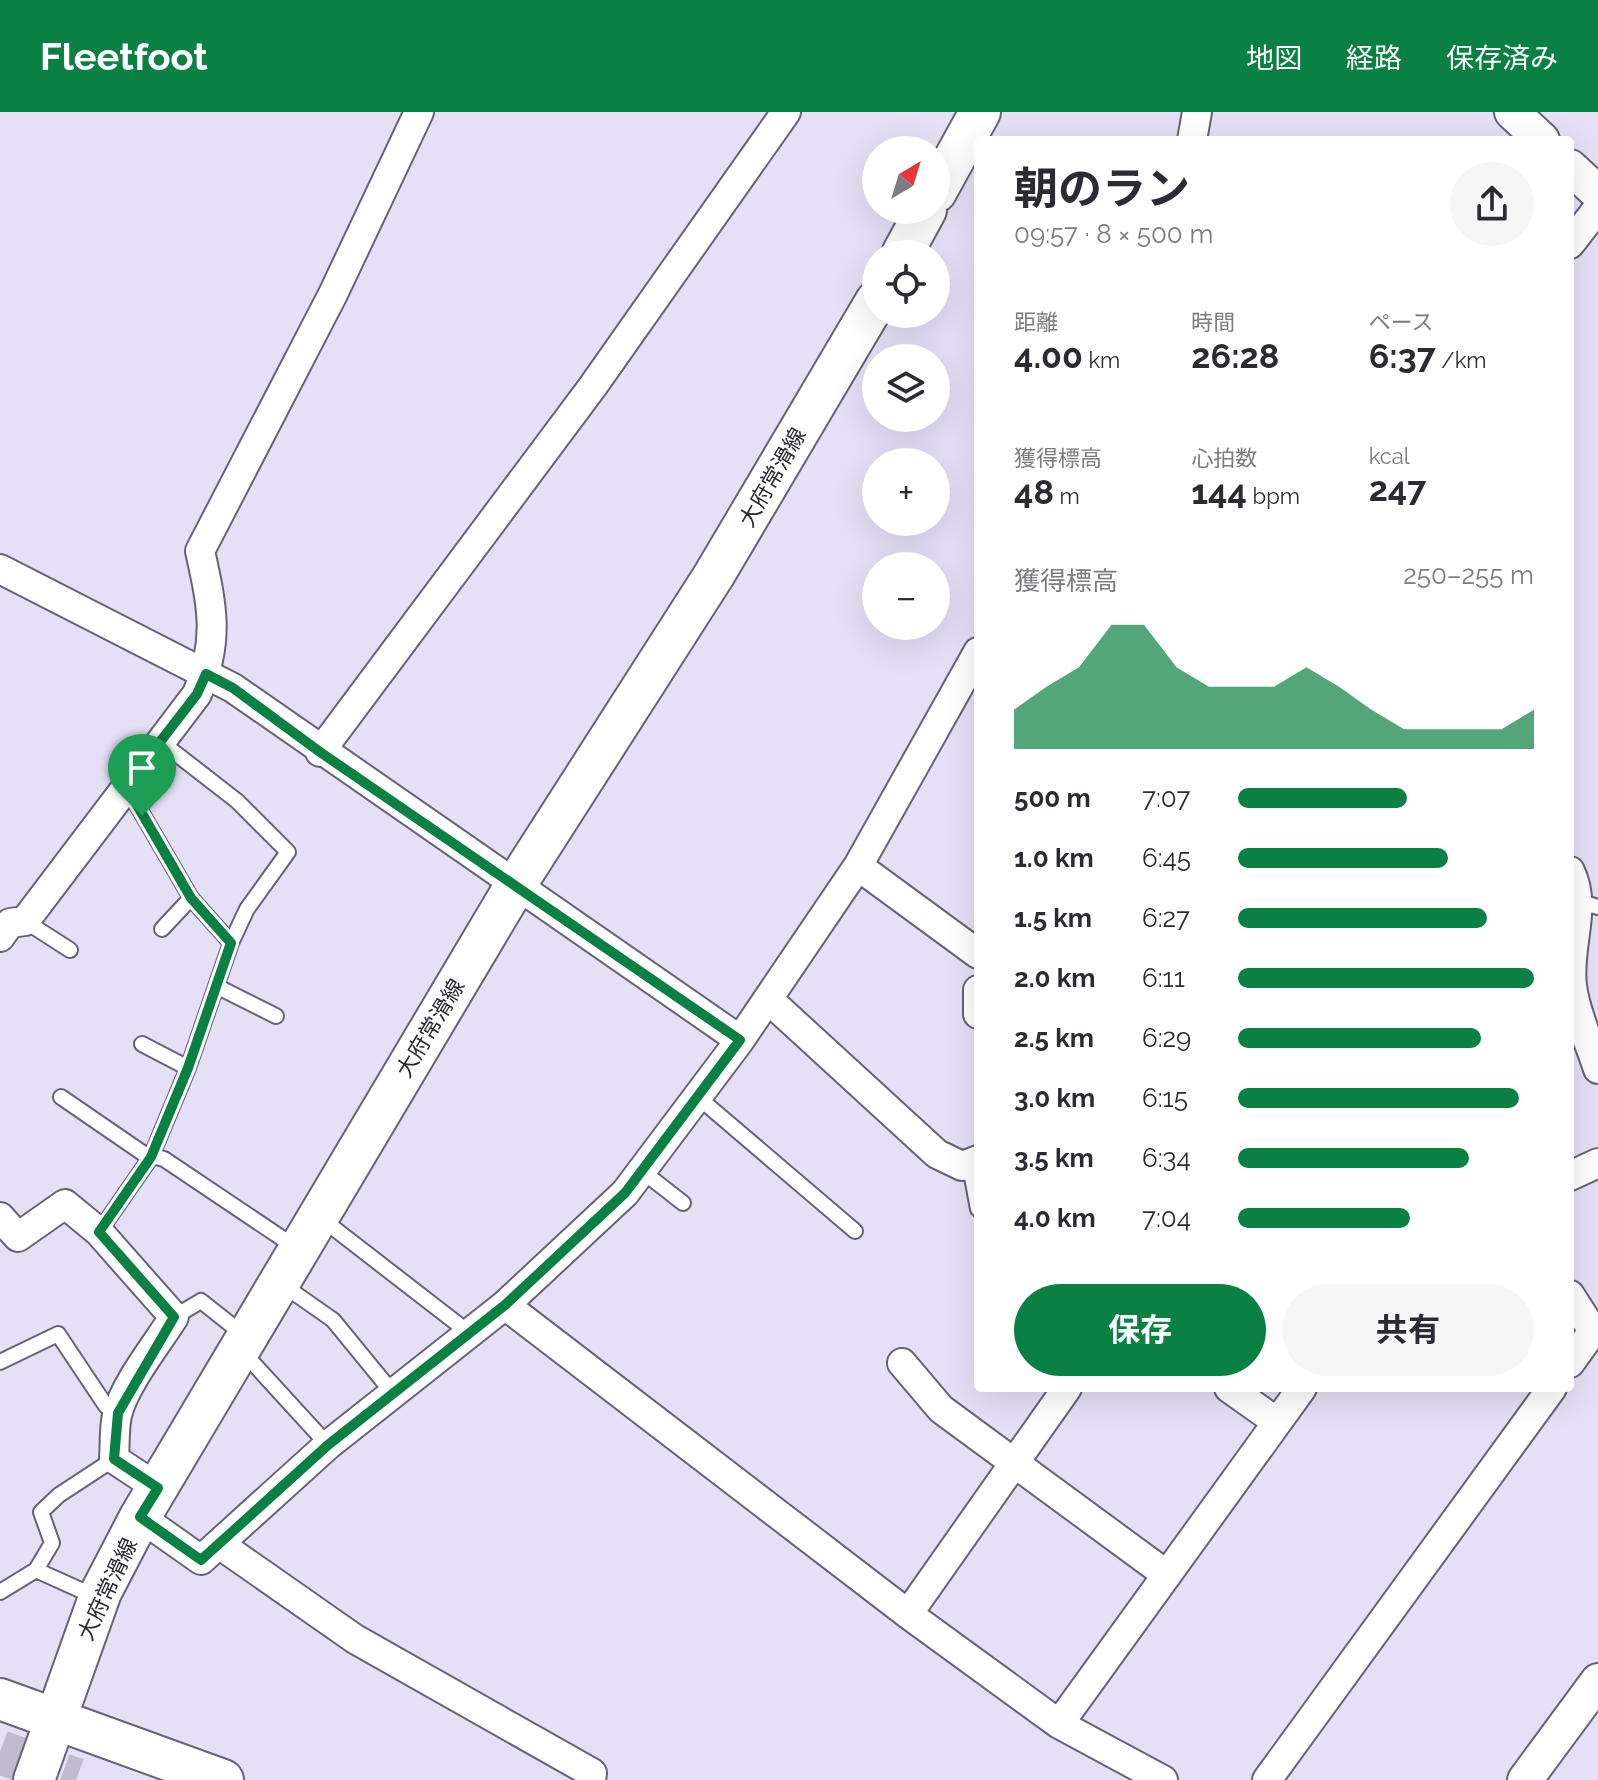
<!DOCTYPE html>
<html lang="ja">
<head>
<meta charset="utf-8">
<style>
  :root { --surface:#fff; --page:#f7f7f7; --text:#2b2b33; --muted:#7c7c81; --accent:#0b8043 }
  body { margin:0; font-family:Raleway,"Noto Sans JP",sans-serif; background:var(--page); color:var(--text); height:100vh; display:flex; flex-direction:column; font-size:30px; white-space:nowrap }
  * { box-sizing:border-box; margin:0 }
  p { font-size:26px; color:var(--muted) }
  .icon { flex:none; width:44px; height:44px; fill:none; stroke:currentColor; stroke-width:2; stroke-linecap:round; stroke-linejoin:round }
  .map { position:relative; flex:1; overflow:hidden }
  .sheet { position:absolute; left:974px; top:24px; width:600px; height:1256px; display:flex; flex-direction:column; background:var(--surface); border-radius:8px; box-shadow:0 8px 32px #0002 }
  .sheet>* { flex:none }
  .needle { width:52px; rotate:38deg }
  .tools { position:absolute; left:862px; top:24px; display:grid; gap:16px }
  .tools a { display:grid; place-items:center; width:88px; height:88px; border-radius:50%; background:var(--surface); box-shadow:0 8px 32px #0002; font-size:40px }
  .pin { position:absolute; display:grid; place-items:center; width:68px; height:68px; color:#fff; margin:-82px -34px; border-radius:50% 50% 50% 0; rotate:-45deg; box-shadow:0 0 8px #0007 }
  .pin .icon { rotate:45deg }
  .round { display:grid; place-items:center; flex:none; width:84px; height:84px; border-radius:42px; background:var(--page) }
  .headline { display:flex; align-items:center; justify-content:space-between; height:136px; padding:0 40px }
  h1 { font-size:44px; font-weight:700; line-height:60px }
  .metrics { display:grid; grid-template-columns:repeat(3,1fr); gap:12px; height:136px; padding:8px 40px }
  .metrics div { display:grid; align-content:center }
  .metrics b { font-size:34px; font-weight:700 }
  .metrics small { font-size:22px; font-weight:400 }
  .metrics p { font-size:22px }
  .chart { height:224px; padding:16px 40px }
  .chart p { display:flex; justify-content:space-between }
  .chart svg { width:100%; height:144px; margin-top:8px; fill:var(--accent); opacity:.7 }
  .button { display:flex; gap:16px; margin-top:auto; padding:16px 40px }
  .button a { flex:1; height:92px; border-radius:48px; background:var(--accent); color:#fff; font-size:32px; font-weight:700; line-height:92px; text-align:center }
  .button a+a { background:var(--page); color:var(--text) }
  ul { padding:0 40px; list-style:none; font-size:26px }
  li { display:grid; grid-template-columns:128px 96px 1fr; align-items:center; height:60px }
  li i { height:20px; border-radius:10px; background:var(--accent) }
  header { display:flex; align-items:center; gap:48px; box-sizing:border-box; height:112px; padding:0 40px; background:var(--accent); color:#fff }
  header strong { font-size:38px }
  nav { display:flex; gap:44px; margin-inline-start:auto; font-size:28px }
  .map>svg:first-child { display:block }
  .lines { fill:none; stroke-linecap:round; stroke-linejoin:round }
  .motorway-tunnel { stroke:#c0bbcf; stroke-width:44; stroke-dasharray:44 22; stroke-linecap:butt }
  .service-casing { stroke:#676276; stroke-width:18 }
  .minor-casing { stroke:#676276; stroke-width:32 }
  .tertiary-casing { stroke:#676276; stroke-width:38 }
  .secondary-casing { stroke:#676276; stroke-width:44 }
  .service { stroke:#fff; stroke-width:14 }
  .minor { stroke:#fff; stroke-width:28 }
  .tertiary { stroke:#fff; stroke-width:34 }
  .secondary { stroke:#fff; stroke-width:40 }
  .route-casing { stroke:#fff; stroke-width:16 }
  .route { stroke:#0b8043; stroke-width:10 }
  .labels { text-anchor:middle; stroke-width:8; stroke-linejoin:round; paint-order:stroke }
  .street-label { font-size:22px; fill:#2a2730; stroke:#fff }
</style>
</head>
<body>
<header>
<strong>Fleetfoot</strong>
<nav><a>地図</a><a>経路</a><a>保存済み</a></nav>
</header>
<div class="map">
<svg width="1598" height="1668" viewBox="0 0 1598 1668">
  <rect width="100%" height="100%" fill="#e6e0f7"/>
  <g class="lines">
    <!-- motorway-tunnel -->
    <path class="motorway-tunnel" d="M0,1640L76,1668"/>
    <defs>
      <path id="service" d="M161,630L237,689L288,740L247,797L231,831
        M1581,790L1598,795
        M25,809L70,838
        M162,817L191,786
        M216,874L276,904
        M142,932L188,956
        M61,985L144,1042L164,1047L298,1137
        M699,986L855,1119
        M962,1054L972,1065L978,1097
        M642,1059L683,1091
        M322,1107L468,1220
        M99,1120L151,1045L188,956L231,831L191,786L126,674
        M283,1173L333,1208L392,1280
        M174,1205L201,1189L244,1223
        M243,1240L328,1333
        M0,1250L58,1222L106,1294L118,1301
        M36,1458L52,1431L41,1400L59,1383L114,1347
        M0,1480L36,1458L96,1485"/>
      <path id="minor" d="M1192,28L1197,0
        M1570,132L1598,96
        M0,457L233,576L740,928
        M320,640L593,274L786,0
        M858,754L978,842
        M1570,759C1588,796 1567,833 1572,874C1575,901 1590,931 1598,957
        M0,825L10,811L25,809L197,582C220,529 212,493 200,439L333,182L419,0
        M978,878V902
        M769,888L937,1042L962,1054L978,1048
        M1570,1064L1598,1051
        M0,1105L18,1125L65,1092L99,1120L174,1205C157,1232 124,1273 117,1303C114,1317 115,1333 114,1347L158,1376
        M1570,1183L1593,1219L1570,1251
        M505,1193L908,1502L1059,1612L1163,1668
        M902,1251L941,1297L1167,1463
        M1229,1276L1277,1310
        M140,1405L201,1448L328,1333L505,1193L625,1081L740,928L858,754L978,540
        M219,1432L355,1527L592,1661L591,1668
        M908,1502L1067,1276
        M1059,1612L1302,1276
        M1267,1668L1552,1276"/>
      <path id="tertiary" d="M1512,0L1542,28
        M1570,55L1598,81
        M1525,1668L1598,1569"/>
      <path id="secondary" d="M936,80L980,0
        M902,142L926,98
        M0,1587L223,1668
        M34,1668L101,1480L140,1405L515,774L714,463L876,189"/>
    </defs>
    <!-- service casing -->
    <use href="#service" class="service-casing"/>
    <!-- minor casing -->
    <use href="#minor" class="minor-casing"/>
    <!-- tertiary casing -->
    <use href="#tertiary" class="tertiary-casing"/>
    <!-- secondary casing -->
    <use href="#secondary" class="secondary-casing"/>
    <!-- service -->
    <use href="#service" class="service"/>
    <!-- minor -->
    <use href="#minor" class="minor"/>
    <!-- tertiary -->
    <use href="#tertiary" class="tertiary"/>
    <!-- secondary -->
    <use href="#secondary" class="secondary"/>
  </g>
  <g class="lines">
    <defs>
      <path id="route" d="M206,562L233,576L320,640L740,928L625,1081L505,1193L328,1333L201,1448L140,1405L158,1376L114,1347L118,1301L174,1205L99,1120L151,1045L188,956L231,831L191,786L126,674L197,582Z"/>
    </defs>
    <!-- route casing -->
    <use href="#route" class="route-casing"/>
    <!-- route -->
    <use href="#route" class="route"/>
  </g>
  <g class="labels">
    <!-- street labels -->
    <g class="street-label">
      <text transform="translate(772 365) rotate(-60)" y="8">大府常滑線</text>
      <text transform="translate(430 916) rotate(-59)" y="8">大府常滑線</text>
      <text transform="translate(107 1477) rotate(-65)" y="8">大府常滑線</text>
    </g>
  </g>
</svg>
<div class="tools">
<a><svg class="needle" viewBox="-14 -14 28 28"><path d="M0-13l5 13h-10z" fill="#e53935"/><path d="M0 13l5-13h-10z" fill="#7c7c81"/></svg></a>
<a><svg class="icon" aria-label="locate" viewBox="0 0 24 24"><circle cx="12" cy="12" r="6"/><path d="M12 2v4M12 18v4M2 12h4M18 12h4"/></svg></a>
<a><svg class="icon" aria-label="layers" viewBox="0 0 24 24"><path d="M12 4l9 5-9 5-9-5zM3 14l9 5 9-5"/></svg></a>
<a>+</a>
<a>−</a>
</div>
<div class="pin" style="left:142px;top:704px;background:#1e9e55"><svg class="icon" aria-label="arrive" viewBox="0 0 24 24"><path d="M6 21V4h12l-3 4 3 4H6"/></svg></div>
<section class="sheet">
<div class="headline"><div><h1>朝のラン</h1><p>09:57 · 8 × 500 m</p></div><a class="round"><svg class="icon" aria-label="share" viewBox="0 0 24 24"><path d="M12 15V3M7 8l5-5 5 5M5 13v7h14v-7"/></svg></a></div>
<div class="metrics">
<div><p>距離</p><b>4.00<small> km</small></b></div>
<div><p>時間</p><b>26:28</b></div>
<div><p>ペース</p><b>6:37<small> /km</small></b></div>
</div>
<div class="metrics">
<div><p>獲得標高</p><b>48<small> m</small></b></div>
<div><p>心拍数</p><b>144<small> bpm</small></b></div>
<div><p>kcal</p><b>247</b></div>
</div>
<div class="chart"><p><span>獲得標高</span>250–255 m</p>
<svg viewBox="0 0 160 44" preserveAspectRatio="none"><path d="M0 44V32L10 25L20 19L30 6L40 6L50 19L60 25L70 25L80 25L90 19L100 25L110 32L120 38L130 38L140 38L150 38L160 32V44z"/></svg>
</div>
<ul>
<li><b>500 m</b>7:07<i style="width:57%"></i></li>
<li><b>1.0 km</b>6:45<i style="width:71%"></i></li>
<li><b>1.5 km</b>6:27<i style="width:84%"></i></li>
<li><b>2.0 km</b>6:11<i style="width:100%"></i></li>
<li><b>2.5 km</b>6:29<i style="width:82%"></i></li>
<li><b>3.0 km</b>6:15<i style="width:95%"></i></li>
<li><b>3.5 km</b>6:34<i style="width:78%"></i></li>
<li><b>4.0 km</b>7:04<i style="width:58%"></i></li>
</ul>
<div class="button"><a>保存</a><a>共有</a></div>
</section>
</div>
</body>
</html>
